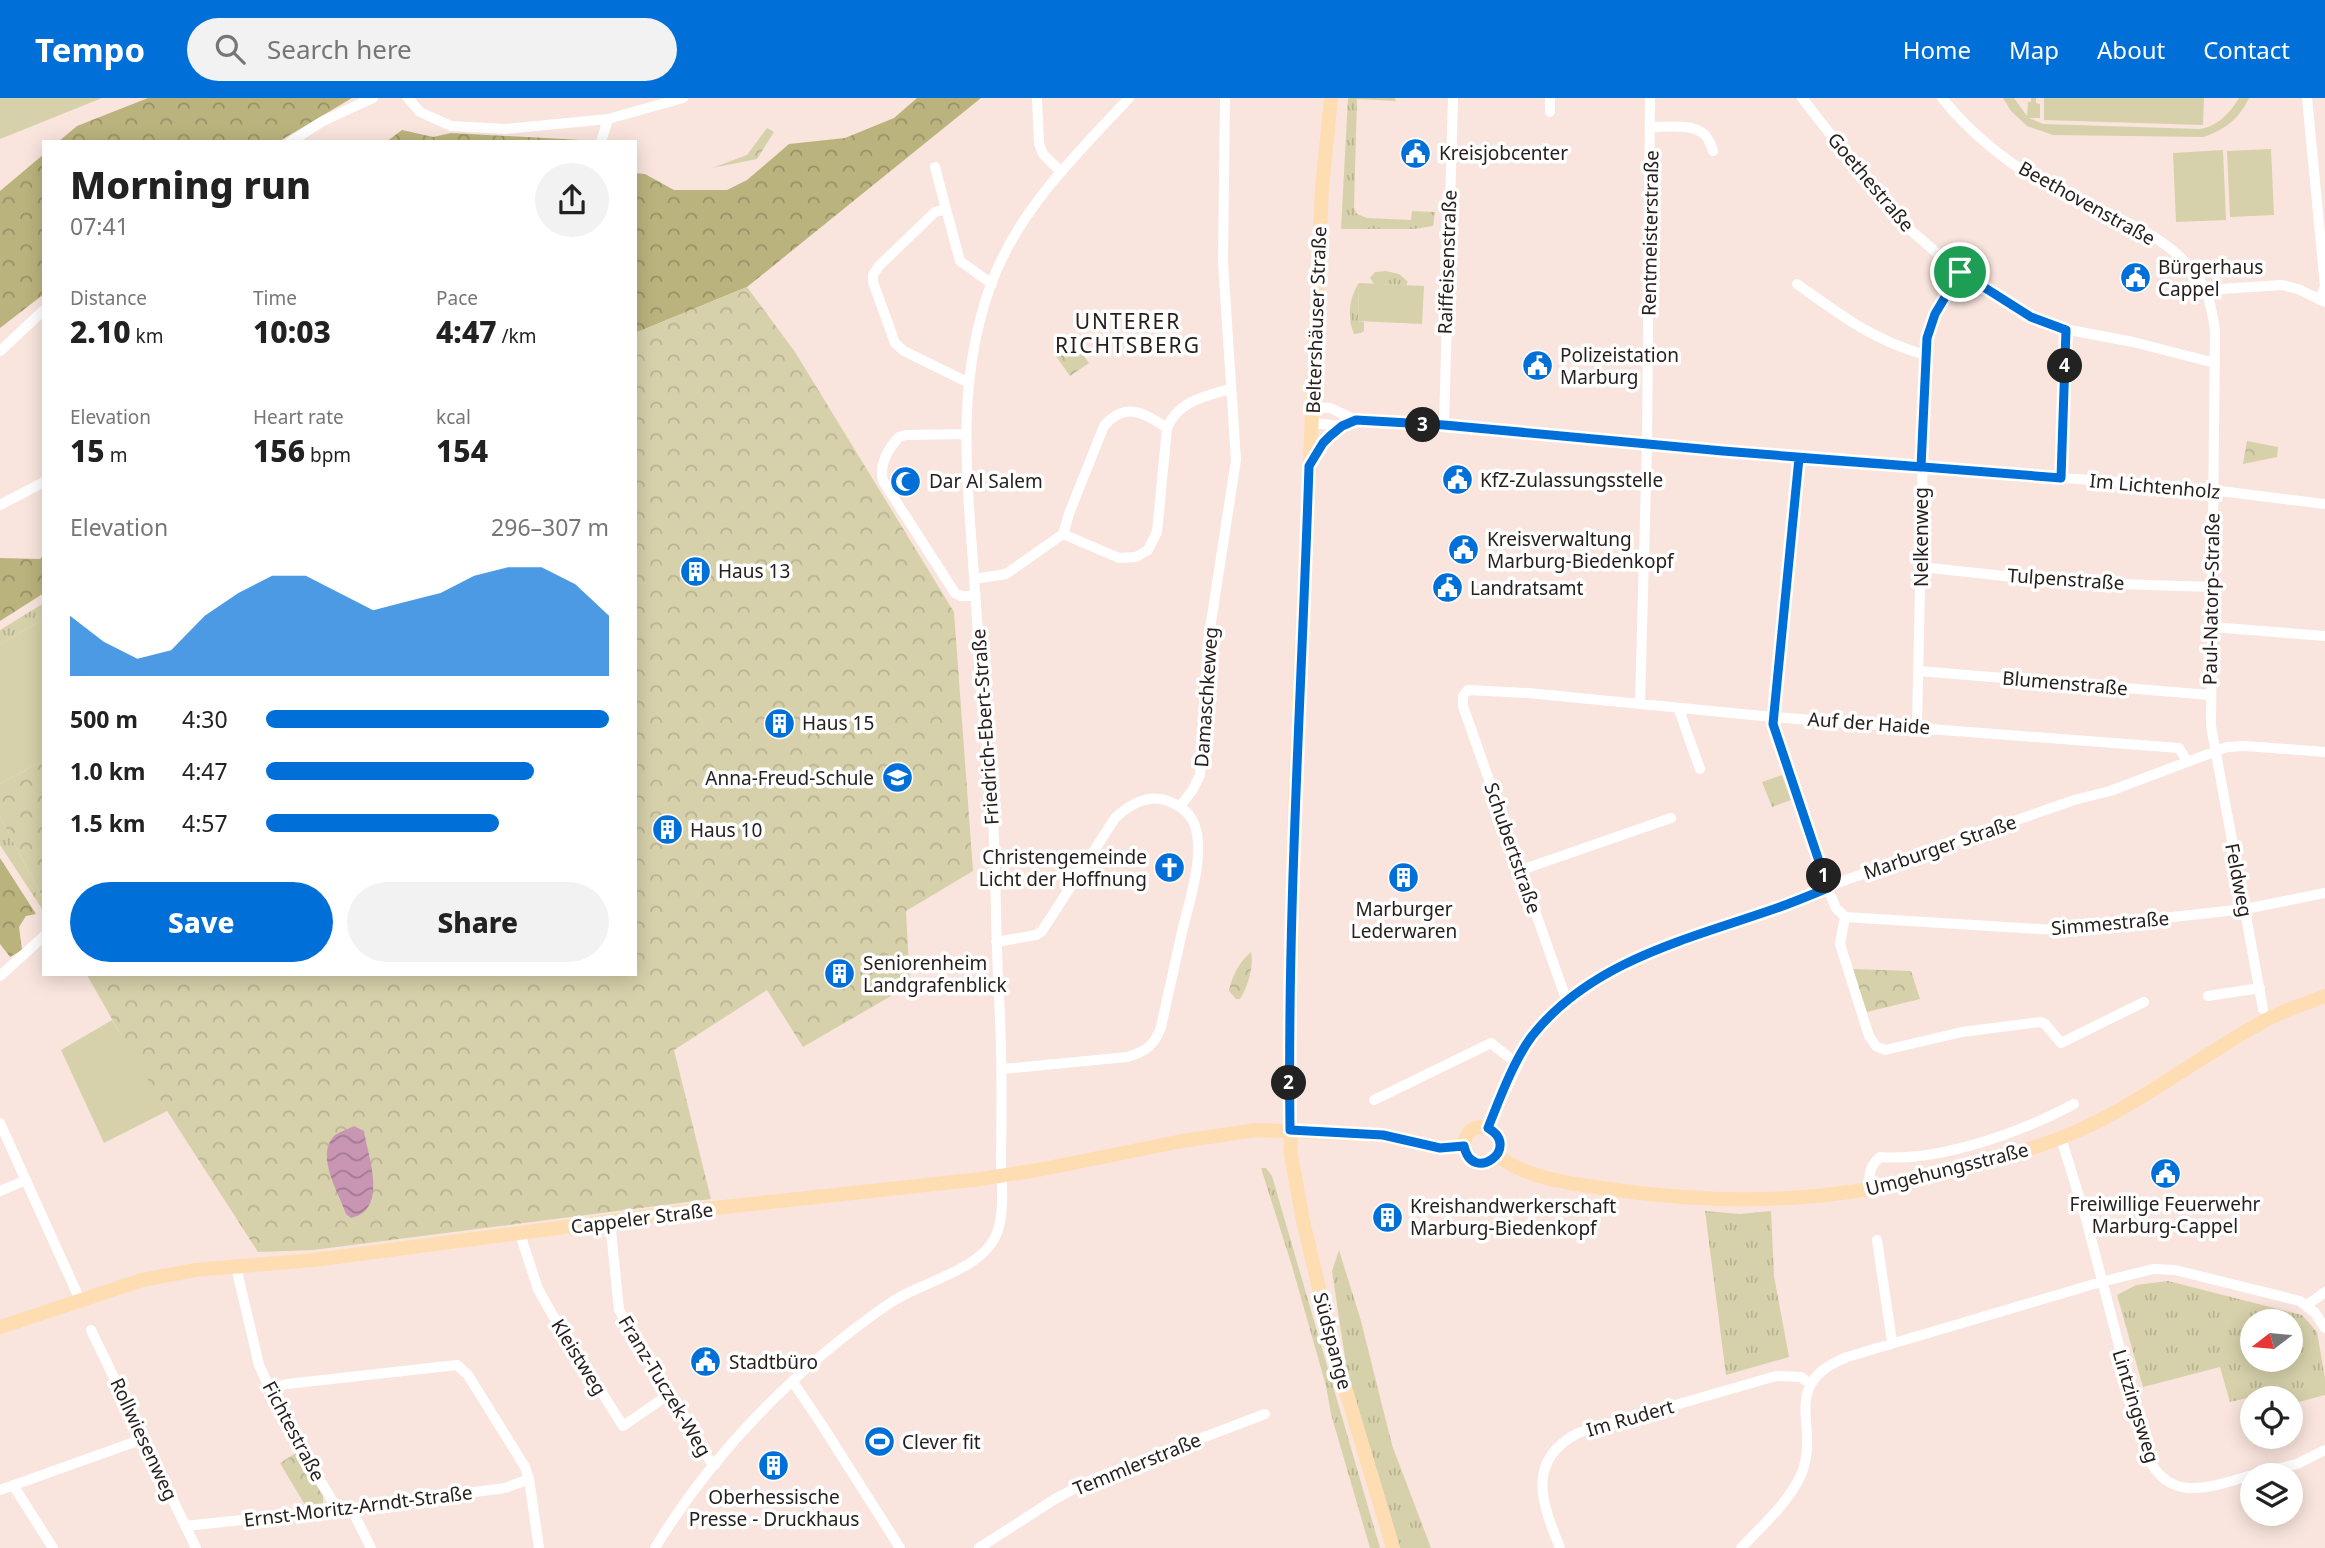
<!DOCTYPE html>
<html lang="en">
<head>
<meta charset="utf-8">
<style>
  :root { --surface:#fff; --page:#f2f2f2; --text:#222; --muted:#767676; --accent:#0070d8 }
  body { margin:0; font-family:"Noto Sans",sans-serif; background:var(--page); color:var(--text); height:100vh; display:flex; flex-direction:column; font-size:26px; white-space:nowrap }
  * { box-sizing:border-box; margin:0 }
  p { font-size:23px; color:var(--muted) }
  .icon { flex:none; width:38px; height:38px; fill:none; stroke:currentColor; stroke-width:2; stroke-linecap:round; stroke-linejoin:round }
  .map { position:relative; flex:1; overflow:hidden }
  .details { position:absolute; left:42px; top:42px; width:595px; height:836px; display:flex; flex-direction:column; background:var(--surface); border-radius:0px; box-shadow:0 4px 18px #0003 }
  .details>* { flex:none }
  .needle { width:46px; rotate:254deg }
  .tools { position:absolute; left:2240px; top:1211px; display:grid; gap:14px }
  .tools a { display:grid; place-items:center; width:63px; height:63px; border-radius:50%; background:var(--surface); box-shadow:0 4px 18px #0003; font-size:35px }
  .pin { position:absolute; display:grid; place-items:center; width:60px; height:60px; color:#fff; margin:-30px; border:4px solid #fff; border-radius:50%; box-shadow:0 2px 7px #0007 }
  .km { position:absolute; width:35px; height:35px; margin:-18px; border-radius:50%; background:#222; color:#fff; font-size:19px; line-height:35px; text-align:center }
  .round { display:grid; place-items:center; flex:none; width:74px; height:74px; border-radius:37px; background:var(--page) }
  .head { display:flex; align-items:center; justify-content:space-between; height:119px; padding:0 28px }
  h1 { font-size:38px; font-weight:800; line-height:52px }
  .figures { display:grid; grid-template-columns:repeat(3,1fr); gap:10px; height:119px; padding:7px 28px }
  .figures div { display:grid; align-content:center }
  .figures b { font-size:30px; font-weight:800 }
  .figures small { font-size:19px; font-weight:400 }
  .figures p { font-size:19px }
  .chart { height:196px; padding:14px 28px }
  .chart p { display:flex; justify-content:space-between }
  .chart svg { width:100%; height:126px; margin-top:7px; fill:var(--accent); opacity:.7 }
  .button { display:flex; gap:14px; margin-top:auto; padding:14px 28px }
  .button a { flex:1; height:80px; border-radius:42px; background:var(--accent); color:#fff; font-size:28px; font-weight:800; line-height:80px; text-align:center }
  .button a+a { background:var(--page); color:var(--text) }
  ul { padding:0 28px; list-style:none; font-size:23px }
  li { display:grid; grid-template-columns:112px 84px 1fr; align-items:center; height:52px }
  li i { height:18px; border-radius:9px; background:var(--accent) }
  header { display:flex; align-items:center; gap:42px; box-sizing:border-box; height:98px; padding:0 35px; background:var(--accent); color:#fff }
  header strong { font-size:33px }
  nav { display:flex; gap:38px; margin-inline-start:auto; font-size:24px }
  .search { width:490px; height:63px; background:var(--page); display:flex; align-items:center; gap:18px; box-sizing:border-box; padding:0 24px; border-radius:38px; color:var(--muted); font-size:26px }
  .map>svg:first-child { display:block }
  .grass { fill:url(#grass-tufts); fill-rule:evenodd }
  .forest { fill:url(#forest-crowns) }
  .park { fill:url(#park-crowns) }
  .garden { fill:#d6d1aa }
  .water { fill:url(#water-waves) }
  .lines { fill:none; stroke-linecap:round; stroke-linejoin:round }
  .minor { stroke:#fff; stroke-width:10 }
  .major { stroke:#ffddb3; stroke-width:14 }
  .route-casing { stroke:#fff; stroke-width:14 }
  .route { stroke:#0070d8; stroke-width:9 }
  .labels { text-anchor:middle; stroke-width:7; stroke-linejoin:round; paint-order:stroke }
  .poi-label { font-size:19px; fill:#28201e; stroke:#fff; text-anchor:start }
  .street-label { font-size:19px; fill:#28201e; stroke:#fff }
  .neighbourhood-label { font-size:21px; letter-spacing:2px; fill:#28201e; stroke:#fff }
</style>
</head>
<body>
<header>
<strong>Tempo</strong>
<div class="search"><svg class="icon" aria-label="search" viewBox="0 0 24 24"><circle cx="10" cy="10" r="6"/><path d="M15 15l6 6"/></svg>Search here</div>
<nav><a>Home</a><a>Map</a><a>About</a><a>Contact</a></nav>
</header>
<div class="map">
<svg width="2325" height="1450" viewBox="0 0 2325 1450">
  <defs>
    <pattern id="grass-tufts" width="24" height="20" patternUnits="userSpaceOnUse" patternTransform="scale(1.75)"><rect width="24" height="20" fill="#d6d1aa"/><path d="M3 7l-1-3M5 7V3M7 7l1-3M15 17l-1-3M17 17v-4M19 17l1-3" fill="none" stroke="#b8b392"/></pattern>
    <pattern id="forest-crowns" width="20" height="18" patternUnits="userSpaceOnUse" patternTransform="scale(1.75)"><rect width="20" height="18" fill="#bbb37d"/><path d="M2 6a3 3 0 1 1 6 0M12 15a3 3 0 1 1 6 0" fill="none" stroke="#989166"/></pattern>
    <pattern id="park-crowns" width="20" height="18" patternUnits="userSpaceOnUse" patternTransform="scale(1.75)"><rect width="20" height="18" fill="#d6d1aa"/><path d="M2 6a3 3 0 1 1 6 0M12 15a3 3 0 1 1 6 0" fill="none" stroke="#b8b392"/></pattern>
    <pattern id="water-waves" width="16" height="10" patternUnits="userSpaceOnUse" patternTransform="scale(1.75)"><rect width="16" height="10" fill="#c895b3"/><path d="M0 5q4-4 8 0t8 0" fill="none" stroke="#a27991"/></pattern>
  </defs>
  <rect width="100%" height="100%" fill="#f9e5dd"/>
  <!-- grass -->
  <path class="grass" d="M1348,0H1395L1396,3L1357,1L1354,110L1357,116L1367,120L1411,122L1412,113L1435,114L1433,128L1414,131H1341Z
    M1386,173L1399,176L1408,184L1406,187L1374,186L1370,180L1375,174Z
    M1359,185L1358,223L1364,224V233L1361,235L1354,236C1347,220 1349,199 1359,185Z
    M44,505V521L0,546V532Z
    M1782,677L1791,702L1772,709L1762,684Z
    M0,719L44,802V814L0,747Z
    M1261,1070H1266L1272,1078L1380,1450H1370L1331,1316L1326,1288L1292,1168Z
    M1705,1113L1740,1116L1771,1113L1774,1178L1789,1259L1726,1277Z
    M1339,1152L1361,1223L1392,1347L1431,1450H1400L1347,1273L1332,1173Z
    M2168,1183L2302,1217L2317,1234L2325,1280V1297L2291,1306V1300H2261L2260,1297L2230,1304L2220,1269L2143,1289L2117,1197L2136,1187ZM2252,1223H2291V1262H2252Z"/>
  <!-- forest -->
  <path class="forest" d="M148,0H352L278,44H58L77,28Z
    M917,0H981L747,189L635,235V75L645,76L674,92H727L747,82L789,46L845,40L894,20Z
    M402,32L433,39L451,35L580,42L386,44Z
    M44,56V196L0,230V93Z
    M44,457V495L0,523V460L40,461Z
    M0,760L36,816L26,818L19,829L22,852L10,859L0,846Z"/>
  <!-- park -->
  <path class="park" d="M767,30L774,34L757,61L712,70L747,57Z
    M747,189L795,254L954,514L973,773L906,813L910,887L803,949L767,892L674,952L711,1101L313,1152L258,1154L142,974L87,877H635V235Z
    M1072,240L1089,265L1070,278L1053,254Z
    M2247,343L2278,349L2277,359L2243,366Z
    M44,662V802L0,719V686Z
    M1251,854C1254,869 1248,888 1240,901H1236L1229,893C1232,878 1239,864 1251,854Z
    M1852,871L1911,873L1920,901L1867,914Z
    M296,1355L323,1398V1405L305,1407L280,1365Z"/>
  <!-- garden -->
  <path class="garden" d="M0,0H102L0,41Z
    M2003,0H2014L2027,18L2028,4H2031V0H2036V5L2040,6V20H2029L2043,26L2199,31C2217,29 2230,15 2239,0H2249C2239,21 2225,32 2203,39L2053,37L2027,28L2011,13Z
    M2044,0H2204L2203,27L2044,22Z
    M2271,51L2274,117L2230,119L2227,53Z
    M2223,52L2226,122L2176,124L2173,55Z
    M1359,185L1424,188L1422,226L1358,223Z
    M44,521V662L0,686V546Z
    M112,922L167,1013L104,1045L61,952Z"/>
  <!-- water -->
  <path class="water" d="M354,1028L364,1033C368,1059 389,1112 351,1120L346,1116C339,1095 315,1058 334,1038C339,1034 348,1031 354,1028Z"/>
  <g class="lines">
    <!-- minor -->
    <path class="minor" d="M408,0L420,14L451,28L505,31L608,21L683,0
      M1037,0L1039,46L1043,56L1061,74
      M1550,0V14
      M1802,0L1855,68L1908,130L1960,175L1985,191L2031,219L2054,229L2133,244L2215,265
      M1942,0C1969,34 2007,65 2045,86C2099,115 2175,133 2205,191C2211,204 2213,219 2215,233L2211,628L2263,911
      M2307,0L2325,188L2320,202
      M1651,29C1666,29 1694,25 1705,37C1709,41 1711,47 1713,53
      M290,44L323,23L373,0
      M601,44L608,21
      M935,69L946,111
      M1797,186C1842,218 1871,241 1925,257
      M2205,192L2282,187L2298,191L2325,204
      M0,253L44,212
      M967,284L904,253L895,245L873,184V177L879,168L935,114L946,111L960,163L992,186
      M1312,309L1330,310L1356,322L2212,392L2325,406
      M1312,325L1342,328
      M1444,327L1453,0
      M965,336L906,337L899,339C888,351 879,367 883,383L955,495L961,498H975
      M1799,360L1773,626L1830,796L1836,810L1845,819L2055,832L2245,811L2325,795
      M1311,365C1323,345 1334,331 1356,322
      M2061,380L2066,232
      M0,407L44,384
      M1063,436L1119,460L1136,459L1148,452L1157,434L1167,330C1178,303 1205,298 1230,291
      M1921,469L2060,484L2211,489
      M974,481L1006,476L1063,436L1070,413L1104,328C1126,303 1144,315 1167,330
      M2211,529L2325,538
      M1919,573L2210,597
      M1640,606L1647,347L1650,0
      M1680,610V615L1700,671
      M1917,629L1925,257C1929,225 1944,202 1960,175
      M1180,708L1192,693L1200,677L1208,544L1236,362L1223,165L1225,0
      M1521,772L1671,720
      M1845,819L1840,846L1869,938L1876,948L1885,952L1962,934L2040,924L2045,926L2061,945L2144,904
      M996,844L1036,837L1042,833L1115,720C1129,707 1148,695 1168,703C1180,708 1190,714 1195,728C1205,758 1189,804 1182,834C1175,866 1168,897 1161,929C1155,947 1145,954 1127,959L1003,971
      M0,878L44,838
      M2208,898L2260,890
      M1566,901L1463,608V598L1468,592L1528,595L1773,619L2179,650L2187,663
      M1374,1002L1491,945L1517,966
      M0,1025L80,1202
      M1488,1030L1530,941L1555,912L1585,887L1638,860L1723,827L1775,811L1843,783L2074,702L2110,693L2227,649L2246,648L2325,654
      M2061,1040L2086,1121L2148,1359C2170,1407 2213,1388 2252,1377
      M1868,1092C1869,1078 1869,1068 1880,1059C1939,1064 2022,1034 2074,1006
      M0,1093L26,1082
      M610,1123L619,1212L710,1363L715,1367
      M520,1136L538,1191L552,1216L623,1328L668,1297
      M1877,1142L1892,1244
      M236,1169L259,1267L284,1322L338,1412
      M2307,1207L2325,1194
      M91,1232L196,1450
      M793,1284L822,1327L900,1450
      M270,1291L287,1286L457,1267L468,1277L525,1369L529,1381L539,1450
      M2253,1377L2297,1366L2325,1352
      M13,1387L53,1450
      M0,1392L143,1341
      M351,1410L371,1450
      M185,1428L338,1412L505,1390L529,1381
      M655,1450C713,1354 797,1269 890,1205C921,1183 985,1173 998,1132C1005,1109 1001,1082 1001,1057C1002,1004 1002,952 999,899C996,846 996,794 994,741C992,696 987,652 983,608C979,555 976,502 972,450C965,358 959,275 991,186C1019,111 1075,58 1129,0
      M979,1450L1055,1401L1091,1382L1265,1316
      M1560,1450C1542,1405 1525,1363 1578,1335L1776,1278L1801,1279L1810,1286
      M1741,1450C1761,1429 1787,1406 1800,1379C1823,1330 1776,1287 1847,1259L2101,1184L2153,1171L2175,1172L2300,1203L2315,1215L2325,1230"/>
    <!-- major -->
    <path class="major" d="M1331,0L1322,90L1295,696L1289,970L1291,1057L1303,1123L1334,1253L1393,1450
      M1464 1047a18 18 0 1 1 36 0a18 18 0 1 1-36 0Z
      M1497,1057C1526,1080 1566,1085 1602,1090C1735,1110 1844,1104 1974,1068C2011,1057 2049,1046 2084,1030C2149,1000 2204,955 2266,922C2285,912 2305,905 2325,898
      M0,1229L142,1182L195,1172L314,1162L687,1113L981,1081L1043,1071L1182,1043L1256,1032L1383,1037L1440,1050L1464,1048"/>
  </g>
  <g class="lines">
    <defs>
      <path id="route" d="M1960,174L1935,216L1927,240L1921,369L1799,360L1773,626L1828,790C1810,797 1792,805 1774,811C1688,841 1591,863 1532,938C1514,962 1499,1002 1488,1030C1523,1050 1472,1087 1464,1048L1440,1050L1383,1037L1290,1032C1287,810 1302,589 1309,368L1323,345L1330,338L1342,328L1356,322L1444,327L1723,353L2061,380L2066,232L2031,219L1960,174"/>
    </defs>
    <!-- route casing -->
    <use href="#route" class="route-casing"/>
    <!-- route -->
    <use href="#route" class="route"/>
  </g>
  <!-- icons -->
  <defs>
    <symbol id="civic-disc" viewBox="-11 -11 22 22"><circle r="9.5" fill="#0070d8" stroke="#fff"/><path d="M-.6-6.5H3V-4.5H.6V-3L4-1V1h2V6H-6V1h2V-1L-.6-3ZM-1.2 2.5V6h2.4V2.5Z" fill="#fff"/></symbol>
    <symbol id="mosque-disc" viewBox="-11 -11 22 22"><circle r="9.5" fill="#0070d8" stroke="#fff"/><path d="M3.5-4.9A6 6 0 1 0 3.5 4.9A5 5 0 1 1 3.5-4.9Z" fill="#fff"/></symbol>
    <symbol id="building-disc" viewBox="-11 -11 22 22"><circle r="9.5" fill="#0070d8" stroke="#fff"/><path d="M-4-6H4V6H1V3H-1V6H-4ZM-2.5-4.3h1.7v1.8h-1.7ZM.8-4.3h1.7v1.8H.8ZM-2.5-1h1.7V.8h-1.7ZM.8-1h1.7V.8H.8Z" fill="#fff"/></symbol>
    <symbol id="school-disc" viewBox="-11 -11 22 22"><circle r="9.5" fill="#0070d8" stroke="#fff"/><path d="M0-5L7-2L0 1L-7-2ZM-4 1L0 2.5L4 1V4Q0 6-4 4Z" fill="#fff"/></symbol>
    <symbol id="church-disc" viewBox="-11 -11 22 22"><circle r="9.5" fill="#0070d8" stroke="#fff"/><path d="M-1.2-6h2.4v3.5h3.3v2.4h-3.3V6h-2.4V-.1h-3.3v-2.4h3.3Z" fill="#fff"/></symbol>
    <symbol id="stadium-disc" viewBox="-11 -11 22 22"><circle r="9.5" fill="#0070d8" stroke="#fff"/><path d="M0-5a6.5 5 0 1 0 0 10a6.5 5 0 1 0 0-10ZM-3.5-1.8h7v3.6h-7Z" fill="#fff"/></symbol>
  </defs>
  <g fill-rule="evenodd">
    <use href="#civic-disc" x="1398" y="38" width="35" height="35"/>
    <use href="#civic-disc" x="2118" y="162" width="35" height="35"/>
    <use href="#civic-disc" x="1520" y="250" width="35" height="35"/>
    <use href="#civic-disc" x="1440" y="364" width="35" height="35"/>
    <use href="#mosque-disc" x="888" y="366" width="35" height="35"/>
    <use href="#civic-disc" x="1446" y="434" width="35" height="35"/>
    <use href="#building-disc" x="678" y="456" width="35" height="35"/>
    <use href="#civic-disc" x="1430" y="472" width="35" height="35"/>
    <use href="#building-disc" x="762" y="608" width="35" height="35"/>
    <use href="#school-disc" x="880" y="662" width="35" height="35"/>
    <use href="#building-disc" x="650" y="714" width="35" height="35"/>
    <use href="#church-disc" x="1152" y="752" width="35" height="35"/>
    <use href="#building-disc" x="1386" y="762" width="35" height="35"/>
    <use href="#building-disc" x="822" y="858" width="35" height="35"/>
    <use href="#civic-disc" x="2148" y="1058" width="35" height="35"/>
    <use href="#building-disc" x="1370" y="1102" width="35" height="35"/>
    <use href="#civic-disc" x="688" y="1246" width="35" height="35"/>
    <use href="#stadium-disc" x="862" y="1326" width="35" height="35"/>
    <use href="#building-disc" x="756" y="1350" width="35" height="35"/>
  </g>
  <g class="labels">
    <!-- poi labels -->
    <g class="poi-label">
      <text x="1439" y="62">Kreisjobcenter</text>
      <text x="2158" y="176">Bürgerhaus<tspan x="2158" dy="22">Cappel</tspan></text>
      <text x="1560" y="264">Polizeistation<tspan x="1560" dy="22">Marburg</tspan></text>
      <text x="1480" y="389">KfZ-Zulassungsstelle</text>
      <text x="929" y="390">Dar Al Salem</text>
      <text x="1487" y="448">Kreisverwaltung<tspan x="1487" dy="22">Marburg-Biedenkopf</tspan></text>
      <text x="718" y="480">Haus 13</text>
      <text x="1470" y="497">Landratsamt</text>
      <text x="802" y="632">Haus 15</text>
      <text x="874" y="687" text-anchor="end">Anna-Freud-Schule</text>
      <text x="690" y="739">Haus 10</text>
      <text x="1147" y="766" text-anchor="end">Christengemeinde<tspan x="1147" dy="22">Licht der Hoffnung</tspan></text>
      <text x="1404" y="818" text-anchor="middle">Marburger<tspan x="1404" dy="22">Lederwaren</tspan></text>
      <text x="863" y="872">Seniorenheim<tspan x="863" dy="22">Landgrafenblick</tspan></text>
      <text x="2165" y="1113" text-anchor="middle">Freiwillige Feuerwehr<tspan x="2165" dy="22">Marburg-Cappel</tspan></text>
      <text x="1410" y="1115">Kreishandwerkerschaft<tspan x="1410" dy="22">Marburg-Biedenkopf</tspan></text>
      <text x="729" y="1271">Stadtbüro</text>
      <text x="902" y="1351">Clever fit</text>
      <text x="774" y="1406" text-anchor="middle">Oberhessische<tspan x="774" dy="22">Presse - Druckhaus</tspan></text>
    </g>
    <!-- street labels -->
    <g class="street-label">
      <text transform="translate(1871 84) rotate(50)" y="7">Goethestraße</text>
      <text transform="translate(2087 105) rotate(29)" y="7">Beethovenstraße</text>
      <text transform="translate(1650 135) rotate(-89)" y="7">Rentmeisterstraße</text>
      <text transform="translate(1447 164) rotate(-88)" y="7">Raiffeisenstraße</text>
      <text transform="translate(1316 222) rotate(-88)" y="7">Beltershäuser Straße</text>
      <text transform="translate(2155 388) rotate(5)" y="7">Im Lichtenholz</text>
      <text transform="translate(1921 439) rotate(-90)" y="7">Nelkenweg</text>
      <text transform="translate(2066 481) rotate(4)" y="7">Tulpenstraße</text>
      <text transform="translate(2211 501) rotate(-89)" y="7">Paul-Natorp-Straße</text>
      <text transform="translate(2065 585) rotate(5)" y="7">Blumenstraße</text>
      <text transform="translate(1206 599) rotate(-86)" y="7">Damaschkeweg</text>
      <text transform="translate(1869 625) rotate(4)" y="7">Auf der Haide</text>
      <text transform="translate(985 629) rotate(-94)" y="7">Friedrich-Ebert-Straße</text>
      <text transform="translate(1940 749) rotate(-19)" y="7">Marburger Straße</text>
      <text transform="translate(1513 750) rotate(71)" y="7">Schubertstraße</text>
      <text transform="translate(2239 782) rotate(79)" y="7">Feldweg</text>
      <text transform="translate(2110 825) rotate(-5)" y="7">Simmestraße</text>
      <text transform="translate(1947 1071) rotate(-14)" y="7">Umgehungsstraße</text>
      <text transform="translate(642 1120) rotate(-7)" y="7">Cappeler Straße</text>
      <text transform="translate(1333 1243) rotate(75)" y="7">Südspange</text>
      <text transform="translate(579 1259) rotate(58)" y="7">Kleistweg</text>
      <text transform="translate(665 1288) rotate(59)" y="7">Franz-Tuczek-Weg</text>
      <text transform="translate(2136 1308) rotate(73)" y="7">Lintzingsweg</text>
      <text transform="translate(1630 1320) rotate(-16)" y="7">Im Rudert</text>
      <text transform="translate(294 1333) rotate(62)" y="7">Fichtestraße</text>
      <text transform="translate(144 1341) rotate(65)" y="7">Rollwiesenweg</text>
      <text transform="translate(1137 1366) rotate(-22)" y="7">Temmlerstraße</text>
      <text transform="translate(358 1408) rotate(-7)" y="7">Ernst-Moritz-Arndt-Straße</text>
    </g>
    <!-- neighbourhood labels -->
    <g class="neighbourhood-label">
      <text x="1128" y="231">UNTERER<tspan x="1128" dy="24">RICHTSBERG</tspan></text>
    </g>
  </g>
</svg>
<div class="tools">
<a><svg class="needle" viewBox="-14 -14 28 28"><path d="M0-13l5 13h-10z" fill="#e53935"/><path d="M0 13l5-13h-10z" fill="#767676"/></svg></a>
<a><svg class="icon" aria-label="locate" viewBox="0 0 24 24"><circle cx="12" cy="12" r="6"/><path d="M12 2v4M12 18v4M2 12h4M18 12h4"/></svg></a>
<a><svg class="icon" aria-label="layers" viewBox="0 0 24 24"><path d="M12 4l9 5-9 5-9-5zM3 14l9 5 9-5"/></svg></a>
</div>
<div class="pin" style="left:1960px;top:174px;background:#1e9e55"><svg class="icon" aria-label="arrive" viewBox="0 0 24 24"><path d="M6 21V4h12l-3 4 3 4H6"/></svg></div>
<b class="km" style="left:1824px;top:778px">1</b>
<b class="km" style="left:1289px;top:985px">2</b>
<b class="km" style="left:1423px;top:327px">3</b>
<b class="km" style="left:2065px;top:268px">4</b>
<section class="details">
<div class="head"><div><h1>Morning run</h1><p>07:41</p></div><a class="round"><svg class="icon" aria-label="share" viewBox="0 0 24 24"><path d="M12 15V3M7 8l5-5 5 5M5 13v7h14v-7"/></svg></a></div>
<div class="figures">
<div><p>Distance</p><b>2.10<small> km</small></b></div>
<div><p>Time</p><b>10:03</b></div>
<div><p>Pace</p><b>4:47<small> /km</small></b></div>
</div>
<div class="figures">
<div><p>Elevation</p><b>15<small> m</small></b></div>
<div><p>Heart rate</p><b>156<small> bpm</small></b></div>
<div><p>kcal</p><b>154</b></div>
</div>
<div class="chart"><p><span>Elevation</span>296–307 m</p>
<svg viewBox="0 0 160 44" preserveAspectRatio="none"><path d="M0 44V23L10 32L20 38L30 35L40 23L50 15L60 9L70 9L80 15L90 21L100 18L110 15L120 9L130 6L140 6L150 12L160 23V44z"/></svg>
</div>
<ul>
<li><b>500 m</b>4:30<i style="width:100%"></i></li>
<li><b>1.0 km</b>4:47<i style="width:78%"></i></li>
<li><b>1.5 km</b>4:57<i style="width:68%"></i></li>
</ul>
<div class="button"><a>Save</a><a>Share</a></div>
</section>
</div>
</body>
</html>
